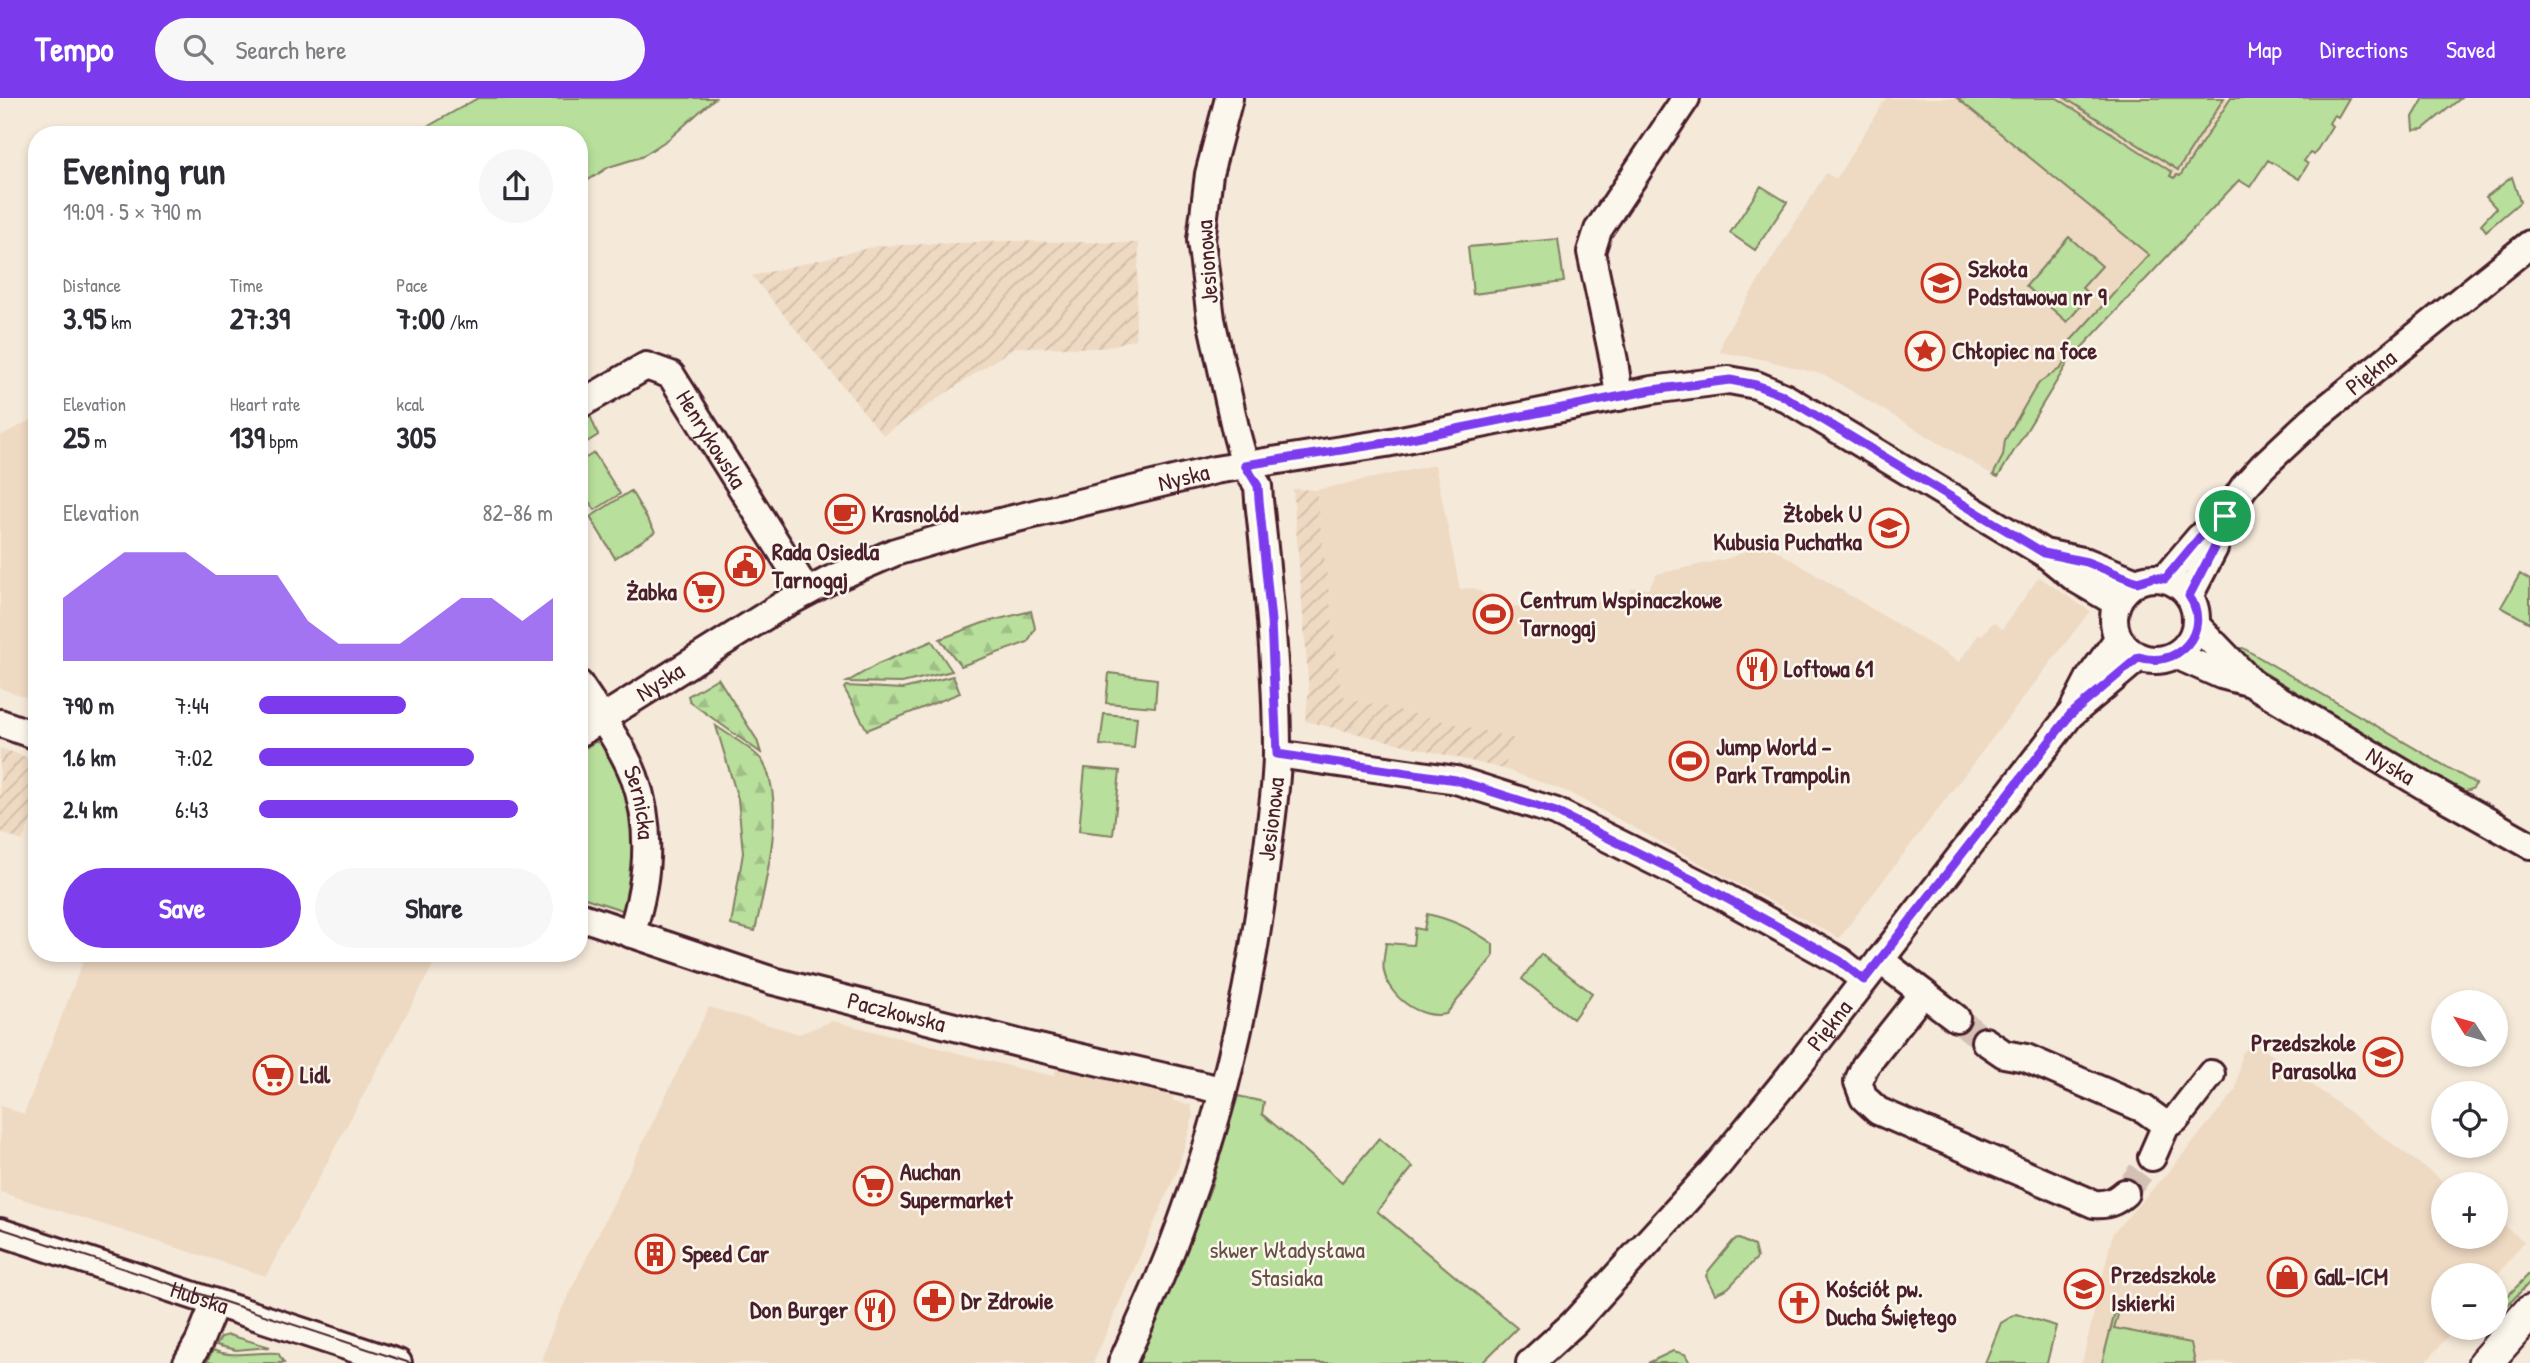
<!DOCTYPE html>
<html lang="en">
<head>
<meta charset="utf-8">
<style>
  :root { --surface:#fff; --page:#f7f7f7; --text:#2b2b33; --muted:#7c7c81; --accent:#7c3aed }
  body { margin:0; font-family:"Patrick Hand",sans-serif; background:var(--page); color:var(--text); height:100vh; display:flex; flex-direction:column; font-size:26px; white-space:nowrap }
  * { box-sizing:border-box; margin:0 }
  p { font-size:23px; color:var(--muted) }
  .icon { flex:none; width:38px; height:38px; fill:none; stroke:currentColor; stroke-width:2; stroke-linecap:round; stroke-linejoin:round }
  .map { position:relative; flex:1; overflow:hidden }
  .side { position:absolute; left:28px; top:28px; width:560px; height:836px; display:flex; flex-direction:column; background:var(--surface); border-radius:28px; box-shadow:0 4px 10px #0003 }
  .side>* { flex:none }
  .needle { width:46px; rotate:307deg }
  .tools { position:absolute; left:2431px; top:892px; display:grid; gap:14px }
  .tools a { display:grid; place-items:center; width:77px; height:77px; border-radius:50%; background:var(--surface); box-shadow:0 4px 10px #0003; font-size:35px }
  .pin { position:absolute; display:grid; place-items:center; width:60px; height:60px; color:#fff; margin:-30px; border:4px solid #fff; border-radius:50%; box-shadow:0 2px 7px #0007 }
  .round { display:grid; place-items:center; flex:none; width:74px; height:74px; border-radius:37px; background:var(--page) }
  .overview { display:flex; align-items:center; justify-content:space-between; height:119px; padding:0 35px }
  h1 { font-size:38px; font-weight:800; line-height:52px }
  .figures { display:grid; grid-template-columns:repeat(3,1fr); gap:10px; height:119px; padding:7px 35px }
  .figures div { display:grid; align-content:center }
  .figures b { font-size:30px; font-weight:800 }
  .figures small { font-size:19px; font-weight:400 }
  .figures p { font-size:19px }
  .chart { height:196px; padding:14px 35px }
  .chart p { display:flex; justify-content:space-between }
  .chart svg { width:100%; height:126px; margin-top:7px; fill:var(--accent); opacity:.7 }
  .button { display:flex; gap:14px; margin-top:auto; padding:14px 35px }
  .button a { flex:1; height:80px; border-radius:42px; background:var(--accent); color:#fff; font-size:28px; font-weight:800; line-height:80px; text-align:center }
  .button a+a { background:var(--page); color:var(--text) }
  ul { padding:0 35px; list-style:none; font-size:23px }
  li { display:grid; grid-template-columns:112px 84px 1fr; align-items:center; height:52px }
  li i { height:18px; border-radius:9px; background:var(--accent) }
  header { display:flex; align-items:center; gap:42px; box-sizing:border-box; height:98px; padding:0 35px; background:var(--accent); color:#fff }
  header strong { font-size:33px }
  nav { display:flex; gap:38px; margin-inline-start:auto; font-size:24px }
  .search { width:490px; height:63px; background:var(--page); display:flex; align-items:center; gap:18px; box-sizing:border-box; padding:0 24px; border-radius:38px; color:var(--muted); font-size:26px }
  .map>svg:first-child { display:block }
  .built { fill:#eed9c2 }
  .industrial { fill:url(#industrial-furrows) }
  .green { fill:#b8df9b; stroke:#817f63; stroke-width:2 }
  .forest { fill:url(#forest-firs); stroke:#817f63; stroke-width:2 }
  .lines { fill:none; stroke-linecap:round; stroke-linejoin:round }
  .minor-tunnel { stroke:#d3c1b6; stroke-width:26; stroke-dasharray:26 13; stroke-linecap:butt }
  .minor-casing { stroke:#4a1f2b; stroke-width:32 }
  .major-casing { stroke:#4a1f2b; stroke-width:38 }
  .minor { stroke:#fbf7ec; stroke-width:26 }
  .major { stroke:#fbf7ec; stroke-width:33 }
  .tram { stroke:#4a1f2b; stroke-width:2 }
  .route-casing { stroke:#fff; stroke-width:14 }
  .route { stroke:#7c3aed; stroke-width:9 }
  .labels { text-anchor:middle; stroke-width:5; stroke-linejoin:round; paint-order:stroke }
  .street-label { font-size:24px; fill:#4a1f2b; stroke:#fbf7ec }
  .poi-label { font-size:24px; font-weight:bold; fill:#4a1f2b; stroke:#fbf7ec; text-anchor:start }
  .park-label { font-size:24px; fill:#664f47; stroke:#fbf7ec }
</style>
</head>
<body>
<header>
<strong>Tempo</strong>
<div class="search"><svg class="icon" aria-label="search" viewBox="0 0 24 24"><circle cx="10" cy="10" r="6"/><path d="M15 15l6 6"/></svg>Search here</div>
<nav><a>Map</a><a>Directions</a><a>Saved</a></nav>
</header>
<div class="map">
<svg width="2530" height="1265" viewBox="0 0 2530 1265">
  <defs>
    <pattern id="industrial-furrows" width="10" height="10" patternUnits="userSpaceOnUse" patternTransform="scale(1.75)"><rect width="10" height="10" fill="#eed9c2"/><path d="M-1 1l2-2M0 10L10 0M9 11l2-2" fill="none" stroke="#cebaa7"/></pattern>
    <pattern id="forest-firs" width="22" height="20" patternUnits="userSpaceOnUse" patternTransform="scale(1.75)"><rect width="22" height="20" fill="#b8df9b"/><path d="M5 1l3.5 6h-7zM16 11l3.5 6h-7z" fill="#a0bf86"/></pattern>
  </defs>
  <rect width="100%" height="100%" fill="#f5e9d9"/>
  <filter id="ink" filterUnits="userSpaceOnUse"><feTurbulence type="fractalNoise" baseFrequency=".0143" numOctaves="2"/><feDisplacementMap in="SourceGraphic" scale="14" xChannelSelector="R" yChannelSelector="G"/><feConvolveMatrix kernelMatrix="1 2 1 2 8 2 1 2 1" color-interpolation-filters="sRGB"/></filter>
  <g filter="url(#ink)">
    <!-- built -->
    <path class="built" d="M1886,0H2297L2063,251L2069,255L2066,263L2054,276L2005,342L2003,358L1993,377L1825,277L1761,261L1720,254L1724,238L1826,75L1836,81Z
      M37,319V603L0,590V338Z
      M1435,367L1460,491L1474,490L1507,509L1589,503H1624L1632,490L1648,491L1657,476L1726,461L1743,455L1750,449L1767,447L1959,564L1979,536L1982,537L1993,524L2002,531L2039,479L2090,513L1839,840L1568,694L1504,671L1512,640L1342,598L1316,392Z
      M86,856H439L266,1178L0,1094V1008L24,1016Z
      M709,909L799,936L833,923L1020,971L1054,978L1057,968L1171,994L1173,1003L1191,1007L1193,1019L1177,1073L1093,1265H549L542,1263L554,1227Z
      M2253,943L2448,1087H2443V1139H2496V1122L2524,1143L2496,1179L2443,1178V1230H2455L2425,1265H2082L2113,1135L2170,1072L2236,992L2241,957Z"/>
    <!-- industrial -->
    <path class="industrial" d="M1008,143L1139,145L1135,241L1103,250L1015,249L883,337L752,178L877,148Z
      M1293,391L1316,392L1342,598L1513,640L1504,671L1305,623L1309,593Z
      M0,650L37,663V708L22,743L0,734Z"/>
    <!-- green -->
    <path class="green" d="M478,0H715L670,40L641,59L609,69L579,88V37H413Z
      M1957,0H2057L2172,74L2170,78L2174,80L2177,77L2180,78L2231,0H2349L2338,19L2334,17L2329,25L2332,28L2314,57L2310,55L2304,63L2308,66L2299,81L2268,62L2250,89L2239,82L2069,263L1998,379L1993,377L2003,358L2005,342L2034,292L2040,284L2061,270L2069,256L2063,251L2149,157Z
      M2065,0H2224L2178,72Z
      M2424,0H2461L2423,31L2414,32L2413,19Z
      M2512,79L2520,104L2486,133L2481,126L2496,110L2486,99Z
      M1761,88L1787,104L1755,152L1730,135Z
      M2069,139L2102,168L2082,190L2090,197L2067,224L2026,188Z
      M1558,141L1564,184L1473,196L1468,149Z
      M590,317L598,337L579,349V324Z
      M594,355L620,396L595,412L579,388V364Z
      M631,393L655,434L615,460L590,419Z
      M2520,476L2530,482V525L2501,509Z
      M2243,550L2476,686L2472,691L2463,694L2235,557L2238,551Z
      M1109,575L1157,581L1155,609L1106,605Z
      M1104,616L1137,619L1134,650L1100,647Z
      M595,644L604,645L609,649L634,713L637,760L626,808L622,812L579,798V680L584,677L579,665V654Z
      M1085,670L1120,673L1113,737L1079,733Z
      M1427,816C1452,821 1472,831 1493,846V859L1446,916C1421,922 1388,899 1384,873C1382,865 1385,853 1386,845L1413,847L1415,830L1424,832Z
      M1541,856L1592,895L1573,921L1522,881Z
      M1238,998L1264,1004L1262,1016L1342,1084L1379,1040L1413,1069L1377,1113L1517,1230L1482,1265H1136L1177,1177L1211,1089Z
      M1739,1141L1754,1148L1757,1160L1728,1190L1715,1196L1706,1178L1709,1172L1734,1142Z
      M2530,1175V1184L2496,1219V1210Z
      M2115,1214L2118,1217L2114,1230L2191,1245L2195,1265H2102Z
      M2016,1216L2056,1228L2047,1265H1985L2001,1225Z
      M229,1237L270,1249L236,1252L216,1247L221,1239Z
      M213,1252C234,1261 256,1253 278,1255L284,1265H211L207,1263Z
      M1673,1253L1685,1256L1690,1265H1648Z"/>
    <!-- forest -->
    <path class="forest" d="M1031,513L1035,530L1028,544L961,568L940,541L983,525Z
      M932,543L952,573L902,585L847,584L878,566Z
      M953,578L960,595L867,632L844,590L846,588L903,591Z
      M718,580L757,642L761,655L690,604L688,598Z
      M716,628C727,636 757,653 763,664C787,707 765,787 755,833L731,827L743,755L738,701Z"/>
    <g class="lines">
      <!-- minor-tunnel -->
      <path class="minor-tunnel" d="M1956,920L1985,943
        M2125,1095L2152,1059"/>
      <defs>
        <g id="minor">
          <path d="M1619,299L1614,263L1591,154L1598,132L1686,0"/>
          <path id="s1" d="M579,307L646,268L671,277L807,494"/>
          <path d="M2049,456L2087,464L2137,484"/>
          <circle cx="2155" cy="521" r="41"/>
          <path d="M2165,480L2199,440L2224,419"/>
          <path id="s2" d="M2189,498L2214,450L2225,418L2244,389L2263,368L2312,322L2530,146"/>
          <path id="s3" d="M2196,527L2253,586L2428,690L2530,747"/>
          <path d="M2176,557L2221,577L2252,585"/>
          <path id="s4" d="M579,586C598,615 621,645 634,678C653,730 648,785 631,836"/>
          <path d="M2074,610L2089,581L2118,541"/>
          <path d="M0,625L37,638"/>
          <path id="s5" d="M579,635L781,508L828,483L895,454L984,428L1215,372L1386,345L1652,292L1729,282L1756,287L1784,299L2044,455L2076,481L2117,505"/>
          <path d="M1277,656L1456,682L1556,714L1708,790L1840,863L1864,882"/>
          <path id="s6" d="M579,818L773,883L1026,947L1221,992"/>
          <path d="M1880,862L1956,920"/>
          <path d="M1923,895L1865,968L1858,984L1864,1000L1878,1013L2094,1106C2107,1107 2115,1104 2125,1095"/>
          <path d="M1985,943L2004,956L2026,960L2144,1011L2166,1027"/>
          <path d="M2152,1059L2166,1027L2176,1021L2211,976"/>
          <path id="s7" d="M0,1134L398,1265"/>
          <path d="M187,1265L199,1244L215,1205"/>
          <path id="s8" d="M1122,1265C1145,1214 1169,1162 1187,1109C1227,998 1252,882 1266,765C1270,728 1277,691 1277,654C1277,570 1268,485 1259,402L1258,388L1245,367L1236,334L1211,221L1201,142L1209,76L1229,0"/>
          <path id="s9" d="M1530,1265L1574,1225L1717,1068L1802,963L2070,617L2139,559"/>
        </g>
        <path id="major" d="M2485,1265L2530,1214"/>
      </defs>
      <!-- minor casing -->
      <use href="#minor" class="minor-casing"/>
      <!-- major casing -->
      <use href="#major" class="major-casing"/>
      <!-- minor -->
      <use href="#minor" class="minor"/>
      <!-- major -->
      <use href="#major" class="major"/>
      <!-- tram -->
      <path class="tram" d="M0,1130L410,1265"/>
    </g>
  </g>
  <g class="lines" filter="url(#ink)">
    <defs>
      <path id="route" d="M1730,282L1756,287L1780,296L2044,455L2087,464L2137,484L2154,479L2165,481L2199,440L2225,418L2214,450L2189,498C2213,533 2177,572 2139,559L2070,617L1864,882L1840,863L1697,784L1556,714L1456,682L1277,656L1271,523L1259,402L1258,388L1245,367L1386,345L1652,292Z"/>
    </defs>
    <!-- route casing -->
    <use href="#route" class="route-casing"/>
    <!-- route -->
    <use href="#route" class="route"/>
  </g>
  <!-- icons -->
  <defs>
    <symbol id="school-ring" viewBox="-11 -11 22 22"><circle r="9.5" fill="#fbf7ec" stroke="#c8321e" stroke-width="1.5"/><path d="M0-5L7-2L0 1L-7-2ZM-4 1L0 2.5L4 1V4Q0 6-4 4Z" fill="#c8321e"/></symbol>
    <symbol id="sight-ring" viewBox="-11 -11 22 22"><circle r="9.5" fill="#fbf7ec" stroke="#c8321e" stroke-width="1.5"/><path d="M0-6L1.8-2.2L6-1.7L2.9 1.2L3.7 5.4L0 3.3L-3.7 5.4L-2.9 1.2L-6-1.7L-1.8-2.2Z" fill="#c8321e"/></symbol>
    <symbol id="cafe-ring" viewBox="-11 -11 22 22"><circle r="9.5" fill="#fbf7ec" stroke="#c8321e" stroke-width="1.5"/><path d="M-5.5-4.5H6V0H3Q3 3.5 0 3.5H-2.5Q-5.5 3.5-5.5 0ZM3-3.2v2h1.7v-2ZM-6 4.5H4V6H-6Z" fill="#c8321e"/></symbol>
    <symbol id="civic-ring" viewBox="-11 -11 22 22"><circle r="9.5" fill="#fbf7ec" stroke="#c8321e" stroke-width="1.5"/><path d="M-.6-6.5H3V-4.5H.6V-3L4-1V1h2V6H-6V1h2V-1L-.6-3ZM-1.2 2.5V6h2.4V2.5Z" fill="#c8321e"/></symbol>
    <symbol id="supermarket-ring" viewBox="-11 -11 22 22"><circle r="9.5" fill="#fbf7ec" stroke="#c8321e" stroke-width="1.5"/><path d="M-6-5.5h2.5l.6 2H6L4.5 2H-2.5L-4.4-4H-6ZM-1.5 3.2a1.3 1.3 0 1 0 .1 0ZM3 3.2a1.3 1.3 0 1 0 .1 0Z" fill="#c8321e"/></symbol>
    <symbol id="stadium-ring" viewBox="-11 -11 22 22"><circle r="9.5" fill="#fbf7ec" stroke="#c8321e" stroke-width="1.5"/><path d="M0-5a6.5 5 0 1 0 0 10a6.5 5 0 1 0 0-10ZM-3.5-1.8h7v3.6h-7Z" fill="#c8321e"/></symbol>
    <symbol id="restaurant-ring" viewBox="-11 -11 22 22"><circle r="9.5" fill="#fbf7ec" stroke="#c8321e" stroke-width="1.5"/><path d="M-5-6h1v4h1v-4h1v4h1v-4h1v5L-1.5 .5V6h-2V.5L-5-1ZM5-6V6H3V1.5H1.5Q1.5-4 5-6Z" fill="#c8321e"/></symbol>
    <symbol id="building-ring" viewBox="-11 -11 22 22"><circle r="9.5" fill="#fbf7ec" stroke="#c8321e" stroke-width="1.5"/><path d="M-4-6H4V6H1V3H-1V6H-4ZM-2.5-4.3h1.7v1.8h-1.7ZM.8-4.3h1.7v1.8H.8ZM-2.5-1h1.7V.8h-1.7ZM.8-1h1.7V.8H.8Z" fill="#c8321e"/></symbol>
    <symbol id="shop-ring" viewBox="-11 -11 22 22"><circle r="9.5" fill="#fbf7ec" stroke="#c8321e" stroke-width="1.5"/><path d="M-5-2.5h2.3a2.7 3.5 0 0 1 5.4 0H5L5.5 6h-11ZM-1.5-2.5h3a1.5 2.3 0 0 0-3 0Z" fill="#c8321e"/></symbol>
    <symbol id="pharmacy-ring" viewBox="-11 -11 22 22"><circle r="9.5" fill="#fbf7ec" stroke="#c8321e" stroke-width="1.5"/><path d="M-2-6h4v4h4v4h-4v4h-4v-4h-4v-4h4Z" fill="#c8321e"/></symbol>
    <symbol id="church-ring" viewBox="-11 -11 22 22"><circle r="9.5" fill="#fbf7ec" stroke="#c8321e" stroke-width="1.5"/><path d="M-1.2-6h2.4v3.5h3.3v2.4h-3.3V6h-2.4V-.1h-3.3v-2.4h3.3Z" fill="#c8321e"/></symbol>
  </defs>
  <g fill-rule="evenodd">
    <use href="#school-ring" x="1919" y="163" width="44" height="44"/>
    <use href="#sight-ring" x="1903" y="231" width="44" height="44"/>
    <use href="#cafe-ring" x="823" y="394" width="44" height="44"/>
    <use href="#school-ring" x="1867" y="408" width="44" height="44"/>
    <use href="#civic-ring" x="723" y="446" width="44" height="44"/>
    <use href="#supermarket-ring" x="682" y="472" width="44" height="44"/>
    <use href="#stadium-ring" x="1471" y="494" width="44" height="44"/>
    <use href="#restaurant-ring" x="1735" y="549" width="44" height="44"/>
    <use href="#stadium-ring" x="1667" y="641" width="44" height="44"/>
    <use href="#school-ring" x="2361" y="937" width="44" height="44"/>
    <use href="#supermarket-ring" x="251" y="955" width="44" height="44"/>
    <use href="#supermarket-ring" x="851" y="1066" width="44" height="44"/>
    <use href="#building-ring" x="633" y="1134" width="44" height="44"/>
    <use href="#shop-ring" x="2265" y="1157" width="44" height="44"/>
    <use href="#school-ring" x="2062" y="1169" width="44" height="44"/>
    <use href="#pharmacy-ring" x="912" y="1181" width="44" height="44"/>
    <use href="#church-ring" x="1777" y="1183" width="44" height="44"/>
    <use href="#restaurant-ring" x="853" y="1190" width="44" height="44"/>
  </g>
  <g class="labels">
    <!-- street labels -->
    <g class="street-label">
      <text transform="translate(1207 164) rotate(-94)" y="8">Jesionowa</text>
      <text dy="8" stroke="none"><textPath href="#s2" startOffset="294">Piękna</textPath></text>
      <text dy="8" stroke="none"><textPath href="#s1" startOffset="180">Henrykowska</textPath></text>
      <text dy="8" stroke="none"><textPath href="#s5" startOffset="663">Nyska</textPath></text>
      <text dy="8" stroke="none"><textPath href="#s5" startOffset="96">Nyska</textPath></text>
      <text dy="8" stroke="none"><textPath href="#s3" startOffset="242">Nyska</textPath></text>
      <text dy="8" stroke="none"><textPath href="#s4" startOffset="135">Sernicka</textPath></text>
      <text dy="8" stroke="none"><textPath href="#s8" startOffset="567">Jesionowa</textPath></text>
      <text dy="8" stroke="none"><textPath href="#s6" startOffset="332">Paczkowska</textPath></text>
      <text dy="8" stroke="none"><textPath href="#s9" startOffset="452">Piękna</textPath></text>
      <text dy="8" stroke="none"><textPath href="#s7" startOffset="210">Hubska</textPath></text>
    </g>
    <!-- poi labels -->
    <g class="poi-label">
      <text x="1968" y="179">Szkoła<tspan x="1968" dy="28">Podstawowa nr 9</tspan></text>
      <text x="1952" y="261">Chłopiec na foce</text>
      <text x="872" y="424">Krasnolód</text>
      <text x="1862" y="424" text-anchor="end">Żłobek U<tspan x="1862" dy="28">Kubusia Puchatka</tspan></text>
      <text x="772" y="462">Rada Osiedla<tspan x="772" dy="28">Tarnogaj</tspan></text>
      <text x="677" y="502" text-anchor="end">Żabka</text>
      <text x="1520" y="510">Centrum Wspinaczkowe<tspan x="1520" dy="28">Tarnogaj</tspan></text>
      <text x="1784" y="579">Loftowa 61</text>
      <text x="1716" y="657">Jump World –<tspan x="1716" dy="28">Park Trampolin</tspan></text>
      <text x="2356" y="953" text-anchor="end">Przedszkole<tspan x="2356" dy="28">Parasolka</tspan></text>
      <text x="300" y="985">Lidl</text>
      <text x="900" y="1082">Auchan<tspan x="900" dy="28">Supermarket</tspan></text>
      <text x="682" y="1164">Speed Car</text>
      <text x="2111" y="1185">Przedszkole<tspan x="2111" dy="28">Iskierki</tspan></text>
      <text x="2314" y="1187">Gall-ICM</text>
      <text x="1826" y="1199">Kościół pw.<tspan x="1826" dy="28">Ducha Świętego</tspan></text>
      <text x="961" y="1211">Dr Zdrowie</text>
      <text x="848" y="1220" text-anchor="end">Don Burger</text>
    </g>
    <!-- park labels -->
    <g class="park-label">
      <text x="1287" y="1160">skwer Władysława<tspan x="1287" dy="28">Stasiaka</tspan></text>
    </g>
  </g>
</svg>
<div class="tools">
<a><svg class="needle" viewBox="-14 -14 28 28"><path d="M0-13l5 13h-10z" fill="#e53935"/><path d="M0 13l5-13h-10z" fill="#7c7c81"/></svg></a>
<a><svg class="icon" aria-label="locate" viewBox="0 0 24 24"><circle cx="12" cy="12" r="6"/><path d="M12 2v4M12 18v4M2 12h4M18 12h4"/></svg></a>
<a>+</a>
<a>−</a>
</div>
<div class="pin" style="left:2225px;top:418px;background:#1e9e55"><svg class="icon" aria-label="arrive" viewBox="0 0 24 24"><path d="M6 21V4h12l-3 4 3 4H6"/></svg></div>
<section class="side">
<div class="overview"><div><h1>Evening run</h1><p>19:09 · 5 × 790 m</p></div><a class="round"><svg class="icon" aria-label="share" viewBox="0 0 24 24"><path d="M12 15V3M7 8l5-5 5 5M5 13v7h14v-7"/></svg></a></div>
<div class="figures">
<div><p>Distance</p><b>3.95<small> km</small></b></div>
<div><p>Time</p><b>27:39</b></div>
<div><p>Pace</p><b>7:00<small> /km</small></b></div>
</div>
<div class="figures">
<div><p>Elevation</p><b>25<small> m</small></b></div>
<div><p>Heart rate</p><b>139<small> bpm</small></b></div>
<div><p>kcal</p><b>305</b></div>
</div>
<div class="chart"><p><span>Elevation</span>82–86 m</p>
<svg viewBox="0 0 160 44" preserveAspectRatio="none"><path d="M0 44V22L10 14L20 6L30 6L40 6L50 14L60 14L70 14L80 30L90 38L100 38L110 38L120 30L130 22L140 22L150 30L160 22V44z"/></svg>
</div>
<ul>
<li><b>790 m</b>7:44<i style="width:50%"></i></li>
<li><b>1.6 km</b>7:02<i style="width:73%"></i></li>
<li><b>2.4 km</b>6:43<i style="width:88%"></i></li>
</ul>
<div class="button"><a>Save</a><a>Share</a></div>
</section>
</div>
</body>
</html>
